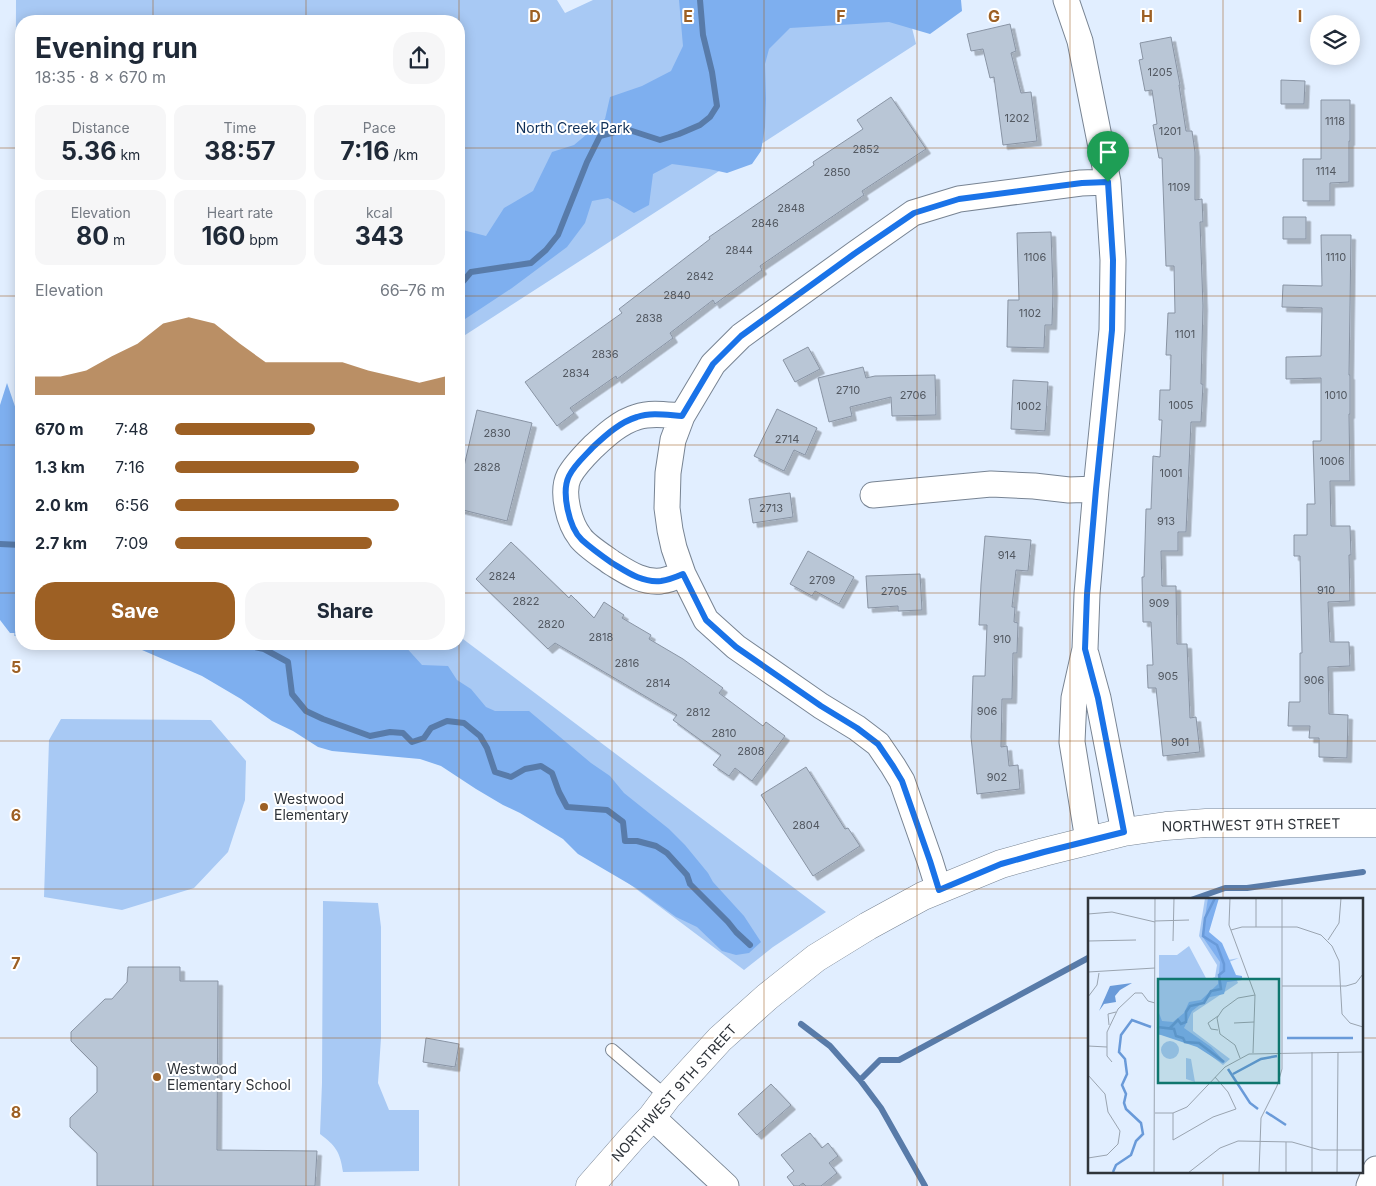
<!DOCTYPE html>
<html lang="en">
<head>
<meta charset="utf-8">
<style>
  :root { --surface:#fff; --page:#f6f6f7; --text:#1f2937; --muted:#747a83; --accent:#9d6024 }
  body { margin:0; font-family:Inter,sans-serif; background:var(--page); color:var(--text); height:100vh; display:flex; flex-direction:column; font-size:19px; white-space:nowrap }
  * { box-sizing:border-box; margin:0 }
  p { font-size:16px; color:var(--muted) }
  .icon { flex:none; width:28px; height:28px; fill:none; stroke:currentColor; stroke-width:2; stroke-linecap:round; stroke-linejoin:round }
  .map { position:relative; flex:1; overflow:hidden }
  .side { position:absolute; left:15px; top:15px; width:450px; height:635px; display:flex; flex-direction:column; background:var(--surface); border-radius:20px; box-shadow:0 2px 12px #0003 }
  .side>* { flex:none }
  .fabs { position:absolute; left:1310px; top:15px; display:grid; gap:10px }
  .fabs a { display:grid; place-items:center; width:50px; height:50px; border-radius:50%; background:var(--surface); box-shadow:0 2px 12px #0003; font-size:25px }
  .pin { position:absolute; display:grid; place-items:center; width:42px; height:42px; color:#fff; margin:-51px -21px; border-radius:50% 50% 50% 0; rotate:-45deg; box-shadow:0 0 5px #0007 }
  .pin .icon { rotate:45deg }
  .round { display:grid; place-items:center; flex:none; width:52px; height:52px; border-radius:20px; background:var(--page) }
  .overview { display:flex; align-items:center; justify-content:space-between; height:85px; padding:0 20px }
  h1 { font-size:28px; font-weight:700; line-height:38px }
  .stats { display:grid; grid-template-columns:repeat(3,1fr); gap:8px; height:85px; padding:5px 20px }
  .stats div { display:grid; align-content:center; border-radius:12px; background:var(--page); text-align:center }
  .stats b { font-size:25px; font-weight:700 }
  .stats small { font-size:14px; font-weight:400 }
  .stats p { font-size:14px }
  .chart { height:140px; padding:10px 20px }
  .chart p { display:flex; justify-content:space-between }
  .chart svg { width:100%; height:90px; margin-top:5px; fill:var(--accent); opacity:.7 }
  .button { display:flex; gap:10px; margin-top:auto; padding:10px 20px }
  .button a { flex:1; height:58px; border-radius:20px; background:var(--accent); color:#fff; font-size:20px; font-weight:700; line-height:58px; text-align:center }
  .button a+a { background:var(--page); color:var(--text) }
  ul { padding:0 20px; list-style:none; font-size:16px }
  li { display:grid; grid-template-columns:80px 60px 1fr; align-items:center; height:38px }
  li i { height:12px; border-radius:6px; background:var(--accent) }
  .map>svg:first-child { display:block }
  .green { fill:#a8c9f4 }
  .forest { fill:#7eafef }
  .lines { fill:none; stroke-linecap:round; stroke-linejoin:round }
  .stream { stroke:#587ba9; stroke-width:6 }
  .building { fill:#b9c6d6; stroke:#8994a4; filter:url(#shadow) }
  .service-casing { stroke:#788493; stroke-width:14 }
  .minor-casing { stroke:#788493; stroke-width:27 }
  .tertiary-casing { stroke:#788493; stroke-width:29 }
  .service { stroke:#fff; stroke-width:12 }
  .minor { stroke:#fff; stroke-width:25 }
  .tertiary { stroke:#fff; stroke-width:28 }
  .route-casing { stroke:#fff; stroke-width:10 }
  .route { stroke:#1a73e8; stroke-width:6 }
  .grid { fill:none; stroke:#9d6024; stroke-width:1; stroke-opacity:0.55 }
  .poi-dot { fill:#9d6024; stroke:#fff; stroke-width:2 }
  .labels { text-anchor:middle; stroke-width:4; stroke-linejoin:round; paint-order:stroke }
  .number-label { font-size:11px; fill:#525861 }
  .park-label { font-size:14px; fill:#0f3059; stroke:#fff }
  .poi-label { font-size:14px; fill:#2f343a; stroke:#fff; text-anchor:start }
  .street-label { font-size:14px; fill:#2f343a; stroke:#fff }
  .inset-river { fill:none; stroke:#699ad9; stroke-width:2.5 }
  .inset-road { fill:none; stroke:#9aa4b0; stroke-width:1 }
  .view { fill:#0f766e; fill-opacity:0.15; stroke:#0f766e; stroke-width:2.5 }
  .inset-edge { fill:none; stroke:#2f343a; stroke-width:2.5 }
  .grid-label { font-size:16px; text-anchor:middle; font-weight:bold; fill:#9d6024; stroke:#fff; stroke-width:4; stroke-linejoin:round; paint-order:stroke }
</style>
</head>
<body>
<div class="map">
<svg width="1376" height="1186" viewBox="0 0 1376 1186">
  <defs>
    <filter id="shadow"><feDropShadow dx="4.5" dy="4.5" stdDeviation="0" flood-color="#0004"/></filter>
  </defs>
  <rect width="100%" height="100%" fill="#e1eeff"/>
  <!-- green -->
  <path class="green" d="M16,0H557L565,13L593,0H905L916,44L459,339V21H21V636H14Z
    M459,636L826,912L773,947L744,970L310,644H459Z
    M61,719L211,720L246,761L245,800L228,852L194,888L122,910L44,897L49,740Z
    M323,901L378,903L381,927V1038L378,1083L389,1110H419V1171L343,1172C340,1152 336,1146 320,1134L322,1083Z"/>
  <!-- forest -->
  <path class="forest" d="M679,0H961L962,11L930,34L889,22L790,28L769,49L765,64L766,99L765,127L761,151L752,164L727,173L709,169L672,164L653,174L649,205L634,213L608,198L592,201L585,223L567,247L512,288L459,323V229L486,236L504,208L533,191L552,152L574,145L605,119L610,97L642,86L671,71L683,46Z
    M7,383L21,424V633H10L0,620V405Z
    M108,644H403L422,665L448,666L457,680L471,689L486,707L495,711H529L591,763L610,776L624,793L669,829L685,845L708,873L713,882L744,916L761,942L749,953L736,955L722,951L697,927L676,917L636,888L578,854L563,839L520,813L503,805L476,789L441,766L420,759L332,751L318,747L293,731L272,721L241,699L202,676L142,650Z"/>
  <g class="lines">
    <!-- stream -->
    <path class="stream" d="M459,286L471,272L531,263L546,250L558,235L587,162L600,136L626,129L660,140L679,134L700,125L710,117L717,106L712,72L703,35L700,0
      M0,544L21,545
      M241,644L264,649L288,662L292,694L306,711L323,719L370,736L390,732L403,733L412,742L424,738L431,728L447,721L464,723L480,736L487,748L495,772L511,777L525,769L541,766L552,773L559,792L567,807L607,810L623,822L625,841H637L656,846L667,853L687,875L690,884L728,922L736,932L750,945
      M1191,900L1225,888H1247L1363,872
      M801,1024L830,1046L860,1080L881,1108L925,1186
      M860,1080L880,1060H899L1090,957"/>
  </g>
  <!-- building -->
  <path class="building" d="M1010,24L1016,51L1011,53L1021,93L1031,92L1037,141L1003,145L994,77L990,78L983,49L971,51L967,34Z
    M1171,37L1180,85H1179L1186,131H1192L1195,152V200L1202,199L1203,222H1200L1203,306L1201,384H1203L1201,422H1191L1186,532H1178V551H1161L1162,586H1176L1177,644H1187L1190,718L1196,717L1200,752L1163,756L1156,688H1148L1147,665H1153L1151,622H1143L1142,577H1144L1146,509H1151L1153,456L1160,457L1162,420H1159L1160,390H1170L1171,355H1166L1168,313H1175L1174,266H1166L1162,158H1159L1153,125L1157,124L1152,90L1145,91L1139,60L1143,59L1140,43Z
    M1281,80L1305,81L1304,104H1281Z
    M891,97L926,149L862,191L864,195L760,266L762,270L715,304L713,300L670,333L673,338L617,379L616,376L570,408L574,413L557,426L525,382L622,313L619,309L710,239L709,237L814,165L813,162L863,129L857,120Z
    M1321,100H1350V141H1349V182L1330,183V201H1303V159H1321Z
    M1283,217H1306V239H1283Z
    M1051,232L1053,292L1052,325H1045L1044,348L1007,347L1008,300H1019L1017,233Z
    M1321,235H1351L1349,375H1350V414H1349L1350,481H1330L1331,526H1350L1351,555H1349L1350,601L1328,602L1330,642H1349L1350,666L1328,667L1329,714L1348,715L1347,758L1319,757V738H1309L1310,726H1288L1289,702H1300V653H1302L1300,556H1294V535H1307V504H1315L1313,441H1321V378L1286,379V357L1321,356L1322,308L1282,307L1283,285L1322,286Z
    M808,347L820,369L795,382L783,360Z
    M863,367L866,378L875,376L935,375L936,415L892,416L891,397L850,407L852,416L829,422L818,378Z
    M1013,380L1048,382L1045,431L1011,429Z
    M777,409L817,428L805,455L794,450L784,471L754,456Z
    M477,410L532,423L507,521L459,509V488Z
    M790,493L793,517L753,523L749,499Z
    M985,536L1031,540L1028,571L1016,570L1012,607H1015L1014,622L1018,623L1017,653H1013L1012,699H1002L1001,747L1007,746L1009,766L1018,765L1020,789L977,794L971,737L973,676H985L987,625H979L981,584Z
    M511,542L569,598L571,595L594,618L604,602L624,615L622,618L651,635L649,639L683,659L723,688L719,693L763,726L766,722L785,736L752,781L735,768L729,776L713,765L721,755L673,720L677,715L555,643L548,649L476,579Z
    M808,551L854,577L839,604L815,591L812,596L790,584Z
    M920,574L922,610L898,611V606L868,608L866,576Z
    M806,767L845,829L848,828L860,846L813,876L761,795Z
    M128,967H180V981H218L217,1150L317,1151L315,1186H97V1153L70,1127V1118L97,1092V1067L71,1041V1032L105,999H112L127,982Z
    M426,1038L459,1044L455,1067L423,1062Z
    M771,1084L791,1105L757,1135L738,1114Z
    M810,1133L822,1148L828,1143L838,1156L829,1163L837,1173L821,1186H806L803,1183L799,1186H794L787,1177L794,1171L781,1155Z"/>
  <g class="lines">
    <defs>
      <path id="service" d="M612,1050L667,1097"/>
      <path id="minor" d="M1066,0L1080,41L1108,182L1113,260L1112,330L1096,489L1087,594L1085,649L1074,698L1072,742L1088,840
        M682,416C667,415 651,412 637,417C620,422 606,435 593,447C584,456 575,465 569,476C561,492 569,523 580,537C585,545 604,557 612,563C627,572 642,583 661,581C668,580 676,577 683,574
        M873,495L991,484L1034,486L1069,490L1096,489
        M1086,654L1098,698L1124,832
        M939,890L930,861L902,781L893,766L878,744L857,728L821,706L736,647L706,620L683,574L674,548L670,530L667,508L668,473L673,440L682,416L713,364L741,336L855,254L913,213L959,199L1081,183L1108,182
        M652,1117L726,1186
        M1369,1186L1376,1169"/>
      <path id="tertiary" d="M590,1186L632,1138L652,1117L667,1097L720,1039L767,997L816,958L868,926L923,896L1001,864L1044,852L1124,832L1166,826L1206,823H1376"/>
    </defs>
    <!-- service casing -->
    <use href="#service" class="service-casing"/>
    <!-- minor casing -->
    <use href="#minor" class="minor-casing"/>
    <!-- tertiary casing -->
    <use href="#tertiary" class="tertiary-casing"/>
    <!-- service -->
    <use href="#service" class="service"/>
    <!-- minor -->
    <use href="#minor" class="minor"/>
    <!-- tertiary -->
    <use href="#tertiary" class="tertiary"/>
  </g>
  <g class="lines">
    <defs>
      <path id="route" d="M1108,182L1113,260L1112,330L1096,489L1087,594L1085,649L1098,698L1124,832L1044,852L1001,864L939,890L930,861L902,781L893,766L878,744L857,728L821,706L736,647L706,620L683,574C676,577 668,580 661,581C642,583 627,572 612,563C602,556 591,548 582,540C569,528 561,492 569,476C575,464 585,456 593,447C606,435 620,422 637,417C651,412 667,415 682,416L713,364L741,336L854,254L914,213L959,199L1082,183Z"/>
    </defs>
    <!-- route casing -->
    <use href="#route" class="route-casing"/>
    <!-- route -->
    <use href="#route" class="route"/>
  </g>
  <!-- grid -->
  <path class="grid" d="M153,0V21M306,0V21M459,0V21M612,0V1186M764,0V1186M917,0V1186M1070,0V1186M1223,0V900M0,148H21M459,148H1376M0,296H21M459,296H1376M0,445H21M459,445H1376M0,593H21M459,593H1376M153,644V1186M306,644V1186M459,644V1186M0,741H1376M0,889H1376M0,1038H1090M1362,1038H1376M1223,1172V1186"/>
  <!-- markers -->
  <g class="poi-dot">
    <circle cx="264" cy="807" r="5"/>
    <circle cx="157" cy="1077" r="5"/>
  </g>
  <g class="labels">
    <!-- number labels -->
    <g class="number-label">
      <text x="1160" y="76">1205</text>
      <text x="1017" y="122">1202</text>
      <text x="1335" y="125">1118</text>
      <text x="1170" y="135">1201</text>
      <text x="866" y="153">2852</text>
      <text x="1326" y="175">1114</text>
      <text x="837" y="176">2850</text>
      <text x="1179" y="191">1109</text>
      <text x="791" y="212">2848</text>
      <text x="765" y="227">2846</text>
      <text x="739" y="254">2844</text>
      <text x="1035" y="261">1106</text>
      <text x="1336" y="261">1110</text>
      <text x="700" y="280">2842</text>
      <text x="677" y="299">2840</text>
      <text x="1030" y="317">1102</text>
      <text x="649" y="322">2838</text>
      <text x="1185" y="338">1101</text>
      <text x="605" y="358">2836</text>
      <text x="576" y="377">2834</text>
      <text x="848" y="394">2710</text>
      <text x="913" y="399">2706</text>
      <text x="1336" y="399">1010</text>
      <text x="1181" y="409">1005</text>
      <text x="1029" y="410">1002</text>
      <text x="497" y="437">2830</text>
      <text x="787" y="443">2714</text>
      <text x="1332" y="465">1006</text>
      <text x="487" y="471">2828</text>
      <text x="1171" y="477">1001</text>
      <text x="771" y="512">2713</text>
      <text x="1166" y="525">913</text>
      <text x="1007" y="559">914</text>
      <text x="502" y="580">2824</text>
      <text x="822" y="584">2709</text>
      <text x="1326" y="594">910</text>
      <text x="894" y="595">2705</text>
      <text x="526" y="605">2822</text>
      <text x="1159" y="607">909</text>
      <text x="551" y="628">2820</text>
      <text x="601" y="641">2818</text>
      <text x="1002" y="643">910</text>
      <text x="627" y="667">2816</text>
      <text x="1168" y="680">905</text>
      <text x="1314" y="684">906</text>
      <text x="658" y="687">2814</text>
      <text x="987" y="715">906</text>
      <text x="698" y="716">2812</text>
      <text x="724" y="737">2810</text>
      <text x="1180" y="746">901</text>
      <text x="751" y="755">2808</text>
      <text x="997" y="781">902</text>
      <text x="806" y="829">2804</text>
    </g>
    <!-- park labels -->
    <g class="park-label">
      <text x="573" y="133">North Creek Park</text>
    </g>
    <!-- poi labels -->
    <g class="poi-label">
      <text x="274" y="804">Westwood<tspan x="274" dy="16">Elementary</tspan></text>
      <text x="167" y="1074">Westwood<tspan x="167" dy="16">Elementary School</tspan></text>
    </g>
    <!-- street labels -->
    <g class="street-label">
      <text transform="translate(1251 825) rotate(-1)" y="5">NORTHWEST 9TH STREET</text>
      <text transform="translate(674 1093) rotate(-48)" y="5">NORTHWEST 9TH STREET</text>
    </g>
  </g>
  <!-- overview -->
  <g transform="translate(1088 898)">
    <rect width="275" height="275" fill="#e1eeff"/>
    <path d="M117,0H123L115,37L128,48L134,63L151,60L141,64L150,85L105,115V133L142,161L135,167L96,137H71V57H89L101,48L119,82L127,79L129,67L111,38ZM73 152a9 9 0 1 1 18 0a9 9 0 1 1-18 0ZM98,160L103,161L107,184L98,181Z" fill="#a8c9f4"/>
    <path d="M120,0H131L121,34L134,45L148,77L154,78V82L139,84L136,96L122,99L104,113L96,130L123,149L137,164L134,165L109,149L70,136L71,115L74,123L85,124L96,115L101,104L113,102L130,86L132,64L114,38Z" fill="#7eafef"/>
    <path d="M44,85L32,92L27,98L28,104L16,106L11,113L22,88Z" fill="#699ad9"/>
    <path class="inset-river" d="M69,129L86,131L88,138L95,140L97,144L111,145L136,164M82,130L90,122L93,126L98,124V114L102,108L116,105L123,93L133,91L131,77L136,73V66L129,47L115,38L117,20L127,0M199,140H265M140,171L162,205L170,211M145,176L173,161L189,158M178,214L198,227M25,274L28,267L43,257L48,243L55,236L53,225L38,211L36,205L38,196L34,187L39,176L37,161L31,154L33,137L44,122L63,129"/>
    <path class="inset-road" d="M142,0L141,27L167,97L165,155M0,16L24,14L67,24M67,23L101,22M168,29V0M0,31V66M143,32L154,29H209L233,37L244,48L251,63L254,116L262,125L275,129M240,42L251,25L253,0M0,43L48,42M85,43L86,0M0,74L67,70M194,88H258L268,85L275,76M0,99L9,87L11,75M130,118L120,125L123,131L130,132M146,125L166,124M21,127L20,116L28,114M0,148L19,149M152,160L147,147L132,136L129,120L135,111L150,100L167,97M24,164L19,158V134L30,111L47,95H54L60,103L67,105M0,177L17,196L20,214L32,233L30,246L19,257L0,260M67,215H85L99,209L137,169L161,156L275,154M85,215V242L125,219L148,211L140,194L127,179M66,275L67,0M100,275L132,250L150,243L204,244L232,252H275M171,275L173,220L189,188L194,171V0M198,275V244M224,275V154M249,275L250,154"/>
    <path class="view" d="M70,81H191V185H70Z"/>
    <rect width="275" height="275" class="inset-edge"/>
  </g>
  <g class="grid-label">
    <text x="535" y="22">D</text>
    <text x="688" y="22">E</text>
    <text x="841" y="22">F</text>
    <text x="994" y="22">G</text>
    <text x="1147" y="22">H</text>
    <text x="1300" y="22">I</text>
    <text x="16" y="673">5</text>
    <text x="16" y="821">6</text>
    <text x="16" y="969">7</text>
    <text x="16" y="1118">8</text>
  </g>
</svg>
<div class="fabs">
<a><svg class="icon" aria-label="layers" viewBox="0 0 24 24"><path d="M12 4l9 5-9 5-9-5zM3 14l9 5 9-5"/></svg></a>
</div>
<div class="pin" style="left:1108px;top:182px;background:#1e9e55"><svg class="icon" aria-label="arrive" viewBox="0 0 24 24"><path d="M6 21V4h12l-3 4 3 4H6"/></svg></div>
<section class="side">
<div class="overview"><div><h1>Evening run</h1><p>18:35 · 8 × 670 m</p></div><a class="round"><svg class="icon" aria-label="share" viewBox="0 0 24 24"><path d="M12 15V3M7 8l5-5 5 5M5 13v7h14v-7"/></svg></a></div>
<div class="stats">
<div><p>Distance</p><b>5.36<small> km</small></b></div>
<div><p>Time</p><b>38:57</b></div>
<div><p>Pace</p><b>7:16<small> /km</small></b></div>
</div>
<div class="stats">
<div><p>Elevation</p><b>80<small> m</small></b></div>
<div><p>Heart rate</p><b>160<small> bpm</small></b></div>
<div><p>kcal</p><b>343</b></div>
</div>
<div class="chart"><p><span>Elevation</span>66–76 m</p>
<svg viewBox="0 0 160 44" preserveAspectRatio="none"><path d="M0 44V35L10 35L20 32L30 25L40 19L50 9L60 6L70 9L80 19L90 28L100 28L110 28L120 28L130 32L140 35L150 38L160 35V44z"/></svg>
</div>
<ul>
<li><b>670 m</b>7:48<i style="width:52%"></i></li>
<li><b>1.3 km</b>7:16<i style="width:68%"></i></li>
<li><b>2.0 km</b>6:56<i style="width:83%"></i></li>
<li><b>2.7 km</b>7:09<i style="width:73%"></i></li>
</ul>
<div class="button"><a>Save</a><a>Share</a></div>
</section>
</div>
</body>
</html>
